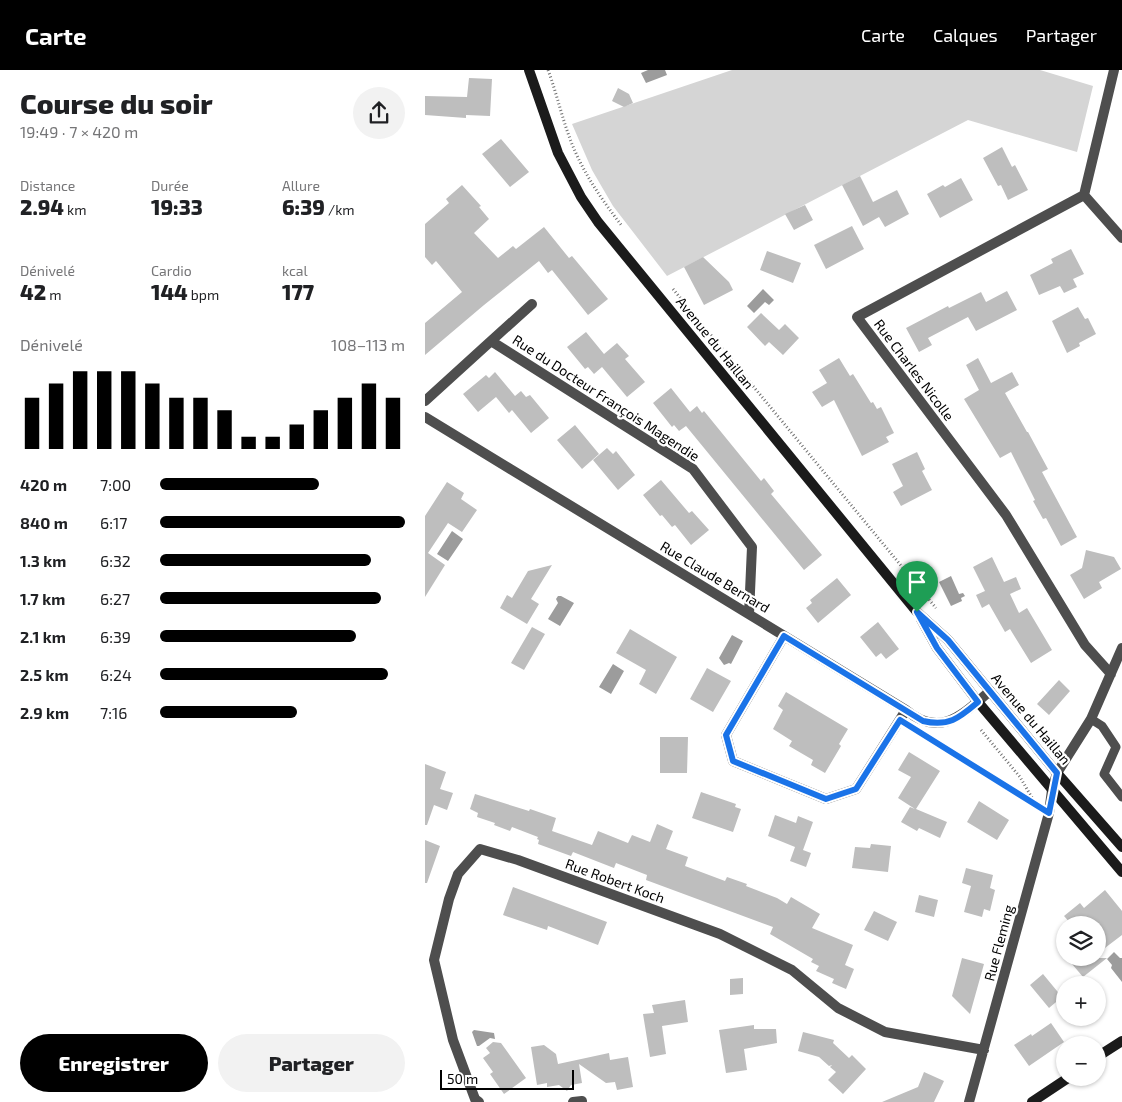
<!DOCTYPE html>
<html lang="fr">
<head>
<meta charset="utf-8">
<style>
  :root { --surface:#fff; --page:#f2f2f2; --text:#202124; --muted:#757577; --accent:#000 }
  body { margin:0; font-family:"Exo 2",sans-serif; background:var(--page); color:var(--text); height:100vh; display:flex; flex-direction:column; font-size:19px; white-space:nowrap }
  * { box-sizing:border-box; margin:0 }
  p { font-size:16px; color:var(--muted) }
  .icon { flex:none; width:28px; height:28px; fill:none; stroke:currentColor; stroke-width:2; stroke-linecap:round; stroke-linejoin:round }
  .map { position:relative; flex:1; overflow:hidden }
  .details { display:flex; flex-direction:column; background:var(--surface); width:425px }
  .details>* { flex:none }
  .tools { position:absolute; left:631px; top:846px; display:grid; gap:10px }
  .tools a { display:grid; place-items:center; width:50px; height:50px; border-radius:50%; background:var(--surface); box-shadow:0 1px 4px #0004; font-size:25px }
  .scale { position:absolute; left:15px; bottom:12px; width:134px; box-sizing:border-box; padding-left:5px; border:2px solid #000; border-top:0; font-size:14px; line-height:18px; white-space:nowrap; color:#000; -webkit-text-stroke:4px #fff; paint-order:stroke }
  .pin { position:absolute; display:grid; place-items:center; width:42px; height:42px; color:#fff; margin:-51px -21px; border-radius:50% 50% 50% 0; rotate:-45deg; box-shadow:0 0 5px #0007 }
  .pin .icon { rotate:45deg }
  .round { display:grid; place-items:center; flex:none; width:52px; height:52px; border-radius:26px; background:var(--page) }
  .summary { display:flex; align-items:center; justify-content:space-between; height:85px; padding:0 20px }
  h1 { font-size:28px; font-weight:800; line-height:38px }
  .metrics { display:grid; grid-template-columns:repeat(3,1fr); gap:8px; height:85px; padding:5px 20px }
  .metrics div { display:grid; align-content:center }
  .metrics b { font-size:21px; font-weight:800 }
  .metrics small { font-size:14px; font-weight:400 }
  .metrics p { font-size:14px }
  .chart { height:140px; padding:10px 20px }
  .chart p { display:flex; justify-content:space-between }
  .chart svg { width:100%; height:90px; margin-top:5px; stroke:var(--accent); stroke-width:6 }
  .cta { display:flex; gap:10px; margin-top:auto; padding:10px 20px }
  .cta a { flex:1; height:58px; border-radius:30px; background:var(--accent); color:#fff; font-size:20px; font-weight:800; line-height:58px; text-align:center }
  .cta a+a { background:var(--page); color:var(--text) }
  ul { padding:0 20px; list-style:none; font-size:16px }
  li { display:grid; grid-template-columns:80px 60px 1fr; align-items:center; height:38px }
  li i { height:12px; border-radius:6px; background:var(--accent) }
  header { display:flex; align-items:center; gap:30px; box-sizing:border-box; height:70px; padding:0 25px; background:var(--accent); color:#fff }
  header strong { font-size:24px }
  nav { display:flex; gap:28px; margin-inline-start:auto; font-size:18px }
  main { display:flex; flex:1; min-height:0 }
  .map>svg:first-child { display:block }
  .green { fill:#d5d5d5 }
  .water { fill:#9c9c9c }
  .building { fill:#bebebe }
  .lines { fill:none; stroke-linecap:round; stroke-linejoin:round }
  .path { stroke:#707070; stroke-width:3; stroke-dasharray:1 2.5; stroke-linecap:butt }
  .lane { stroke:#4e4e4e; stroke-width:9 }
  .street { stroke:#4e4e4e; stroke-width:10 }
  .secondary { stroke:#1b1b1b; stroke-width:10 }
  .route-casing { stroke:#fff; stroke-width:10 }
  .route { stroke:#1a73e8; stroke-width:6 }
  .labels { text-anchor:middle; stroke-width:4.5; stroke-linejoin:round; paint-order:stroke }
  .street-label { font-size:14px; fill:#000; stroke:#fff }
</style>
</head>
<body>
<header>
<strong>Carte</strong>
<nav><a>Carte</a><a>Calques</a><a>Partager</a></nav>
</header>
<main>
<section class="details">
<div class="summary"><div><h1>Course du soir</h1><p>19:49 · 7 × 420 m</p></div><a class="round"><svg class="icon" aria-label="share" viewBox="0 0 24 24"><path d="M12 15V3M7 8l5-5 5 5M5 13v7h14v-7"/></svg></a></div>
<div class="metrics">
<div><p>Distance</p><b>2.94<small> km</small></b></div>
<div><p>Durée</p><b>19:33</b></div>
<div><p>Allure</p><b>6:39<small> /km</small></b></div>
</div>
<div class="metrics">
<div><p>Dénivelé</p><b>42<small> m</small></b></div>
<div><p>Cardio</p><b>144<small> bpm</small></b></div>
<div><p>kcal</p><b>177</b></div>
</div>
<div class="chart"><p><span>Dénivelé</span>108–113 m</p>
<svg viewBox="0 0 160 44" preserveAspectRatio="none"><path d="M5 44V19M15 44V12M25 44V6M35 44V6M45 44V6M55 44V12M65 44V19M75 44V19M85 44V25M95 44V38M105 44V38M115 44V32M125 44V25M135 44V19M145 44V12M155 44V19"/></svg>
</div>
<ul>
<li><b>420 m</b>7:00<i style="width:65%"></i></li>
<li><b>840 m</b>6:17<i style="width:100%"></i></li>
<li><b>1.3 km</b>6:32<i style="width:86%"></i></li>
<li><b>1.7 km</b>6:27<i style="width:90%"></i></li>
<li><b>2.1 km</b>6:39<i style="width:80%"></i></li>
<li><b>2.5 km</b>6:24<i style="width:93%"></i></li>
<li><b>2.9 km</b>7:16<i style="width:56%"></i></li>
</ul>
<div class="cta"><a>Enregistrer</a><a>Partager</a></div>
</section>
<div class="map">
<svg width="697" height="1032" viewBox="0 0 697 1032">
  <rect width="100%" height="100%" fill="#fff"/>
  <!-- green -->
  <path class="green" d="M307,0H615L668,16L652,82L543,50L242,206L188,136L167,100L147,54Z"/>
  <!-- water -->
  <path class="water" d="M223,0H240L242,5L221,13L216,3Z
    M338,219L349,230L344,235L340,232L329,243L322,236Z
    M27,461L38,469L23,491L12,484Z
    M526,506L534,524L538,523L540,526L536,528L537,531L526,536L514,512Z
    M133,526H136L149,533L135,556L123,549L133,533L131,529Z
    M307,565L318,571L306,594L304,593L299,595L294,588Z
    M188,594L199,601L186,624L174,617Z
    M689,882L695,888H697V912L686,898L687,895L682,889Z
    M49,960L69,963L70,969L65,968L54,976H52L47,962Z"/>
  <!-- building -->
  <path class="building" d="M44,8L67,9L65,46L41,45V48L0,45V26L42,27Z
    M193,18L204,24L208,33L199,37L187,31Z
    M76,69L104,102L85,117L57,84Z
    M577,77L587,97L590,95L603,120L583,130L576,115L573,116L558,88Z
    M435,106L448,132L472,120L484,144L460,157L454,147L438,156L417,115Z
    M536,108L548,130L515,148L502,124L518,115L520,117Z
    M37,115L56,136L54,137L64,149L49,163L73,188L88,176L91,179L119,157L144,188L147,186L183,229L163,245L127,200L123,203L114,191L59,235L0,285V253L37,222L11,191L7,195L0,187V154L24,133L21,129Z
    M380,135L388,150L369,160L360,144Z
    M427,156L439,179L401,199L389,175Z
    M646,179L659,204L648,209L652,217L639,223L635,216L614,225L605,205L628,193L626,189Z
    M342,181L376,193L368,213L335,200Z
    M278,187L304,212L308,220L279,235L259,197Z
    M582,221L592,240L551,261L543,247L503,268L507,275L494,282L481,258L523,236L524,238L556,222L561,232Z
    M653,237L660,249L663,248L671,264L654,273L655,276L642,283L627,251Z
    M336,243L354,260L360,254L374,268L358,285L344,272L340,276L322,257Z
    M161,262L179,284L192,273L204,286L200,289L220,312L202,327L177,297L169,304L163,297L160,299L142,277Z
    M414,288L425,306L428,304L446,333L448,332L452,339L456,337L469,363L461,367L464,372L437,386L409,330L397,337L387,322L402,313L394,300Z
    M553,288L566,313L587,302L594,315L580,323L602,362H603L623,399L617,402L652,467L636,476L621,448L618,449L608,431L610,430L586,382L575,388L539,329L554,320L541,295Z
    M70,302L90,326L96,321L101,327L105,325L124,348L106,363L87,340L84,343L71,327L53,342L38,324L61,305L64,308Z
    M246,318L265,342L272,336L277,343L279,341L336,411L339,408L349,421L346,424L397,485L379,500L261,356L254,361L249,355L247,357L228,333Z
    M150,355L174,384L157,399L132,370Z
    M182,378L188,384L191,381L210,405L193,420L168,390Z
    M492,382L500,399L497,401L507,420L476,436L468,422L478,416L467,394Z
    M236,410L264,443L267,441L284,460L266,475L250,455L247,457L237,445L235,446L218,425Z
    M22,412L39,423L36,429L52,440L37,462L23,453L3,483L20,495L0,527V446Z
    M661,480L689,487L696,499L674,512L677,518L659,529L645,505L657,498Z
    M567,487L579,512L591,507L596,519L585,524L594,543L602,538L627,580L606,593L585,559L580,562L564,534L557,538L551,525L560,521L548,497Z
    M127,495L106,529L114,534L102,554L75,538L82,525L87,528L103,501Z
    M412,508L426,525L393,553L381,538L387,533L385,530Z
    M453,552L474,579L461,589L456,583L451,587L435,567Z
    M107,557L120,564L99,600L86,593Z
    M205,559L252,587L231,624L214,614L221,600L191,583Z
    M282,598L306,611L288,642L265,629Z
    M634,610L645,621L624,645L612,634Z
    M361,622L423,659L414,674L416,676L400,703L386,695L388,690L364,676L367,671L348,659L358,640L353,636Z
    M235,667H263L262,703H235Z
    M484,682L515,701L491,739L522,752L515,768L494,758L492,761L476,752L485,737L490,739L473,728L486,707L473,700Z
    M0,694L21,702L15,719L28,723L22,740L9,735L2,755H0Z
    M276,722L311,734L310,737L316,739L308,762L267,748Z
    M50,724L104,741L105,739L131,748L127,761L167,775L173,761L203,773L207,765L225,772L232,754L248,761L241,779L263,787L260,796L300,811L302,807L322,814L321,816L352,828L362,834L366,827L395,844L387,858L428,875L420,895L429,899L421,919L407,913L409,909L391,901L394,896L386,892L388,889L345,864L348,857L221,810L222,805L191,793L189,798L148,782L146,786L113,774L114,770L112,769L113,767L87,757L85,761L69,755L70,753L52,747L53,743L45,739Z
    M554,731L584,750L572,770L542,752Z
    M350,745L371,753L373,746L388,752L378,780L386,783L381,797L365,791L370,777L343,766Z
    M0,770L15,776L2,813H0Z
    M446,774L466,776L463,802L427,798L430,777L445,778Z
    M541,798L568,805L565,818L570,820L565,841L559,839L557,847L539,842L546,816L537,813Z
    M88,817L182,852L173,875L123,856L122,860L78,845Z
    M680,820L697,841V865L672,884V855H647L639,846L655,833L659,838Z
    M494,825L513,830L509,847L490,842Z
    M449,841L472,852L463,871L439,860Z
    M537,888L559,894L545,944L527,926Z
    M642,888H682L658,907Z
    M618,904L637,927L624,938L605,915Z
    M318,908V924L305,925V909Z
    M260,930L263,952L237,956L241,984L225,987L218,944L229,943L227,935Z
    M626,953L639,972L604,996L589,975L606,964L607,966Z
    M329,955V959H351L352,973L319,979L322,1000L301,1003L294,960Z
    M378,962L409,970L408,973L424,988L427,985L441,999L418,1024L403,1010L411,1002L405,997L407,995L404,996L394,987L373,981Z
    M68,972L76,973L101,1008L79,1024L65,1004L68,1002L58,988L65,983L61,978Z
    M119,975L131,984L133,994L184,983L185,990L203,987L208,1017L192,1020L190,1012L181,1013L154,994L157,1013L146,1015L142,1021L134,1015L122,1017V1013L112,1015L106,977Z
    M499,1002L519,1011L509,1032H457L493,1017Z"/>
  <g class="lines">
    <!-- path -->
    <path class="path" d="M123,0C132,24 137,49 147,74C159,104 177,130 197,156
      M248,219L511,538
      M556,660L595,707L610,733
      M502,667L612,735"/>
    <!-- lane -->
    <path class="lane" d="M666,649L677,656L691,677L679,704L697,727"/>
    <!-- street -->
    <path class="street" d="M659,125L689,0
      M66,271L107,234
      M0,331L66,271L268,399L327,477L324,544
      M0,347L481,640C515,669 538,644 565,621
      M359,566L301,665L308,691L401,729L431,719L481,640
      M686,604L660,575L581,445L432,247L659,125L697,168
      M54,1032L50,1029L28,970L9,890L24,829L33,804L55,779L93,790L295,864L367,900L413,938L460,962L559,980
      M148,1032L157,1031
      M544,1032L624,743L627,720L632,703L666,649L697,578"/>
    <!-- secondary -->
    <path class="secondary" d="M104,0L133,83L156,127L173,152L492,542L523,570L632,703L697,777
      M496,549L512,578L553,632L697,802
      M672,987L697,971
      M607,1032L643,1008"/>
  </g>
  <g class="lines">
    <defs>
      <path id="route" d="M492,542L523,570L632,703L624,743L475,650L431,719L401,729L308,691L301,665L359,566L498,651C524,657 534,648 553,632L512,578Z"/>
    </defs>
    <!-- route casing -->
    <use href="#route" class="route-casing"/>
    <!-- route -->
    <use href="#route" class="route"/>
  </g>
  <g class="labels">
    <!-- street labels -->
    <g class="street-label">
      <text transform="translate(290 273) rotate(51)" y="5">Avenue du Haillan</text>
      <text transform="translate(489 300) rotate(53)" y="5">Rue Charles Nicolle</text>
      <text transform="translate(181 328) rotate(33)" y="5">Rue du Docteur François Magendie</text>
      <text transform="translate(290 507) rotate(31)" y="5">Rue Claude Bernard</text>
      <text transform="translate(606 649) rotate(50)" y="5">Avenue du Haillan</text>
      <text transform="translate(190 811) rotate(20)" y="5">Rue Robert Koch</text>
      <text transform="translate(574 873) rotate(-75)" y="5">Rue Fleming</text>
    </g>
  </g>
</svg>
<div class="tools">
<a><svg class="icon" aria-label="layers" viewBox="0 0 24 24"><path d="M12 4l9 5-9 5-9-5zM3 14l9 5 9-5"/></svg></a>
<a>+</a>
<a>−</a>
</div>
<div class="scale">50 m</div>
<div class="pin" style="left:492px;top:542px;background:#1e9e55"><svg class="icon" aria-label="arrive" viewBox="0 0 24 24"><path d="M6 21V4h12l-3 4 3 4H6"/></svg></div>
</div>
</main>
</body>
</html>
